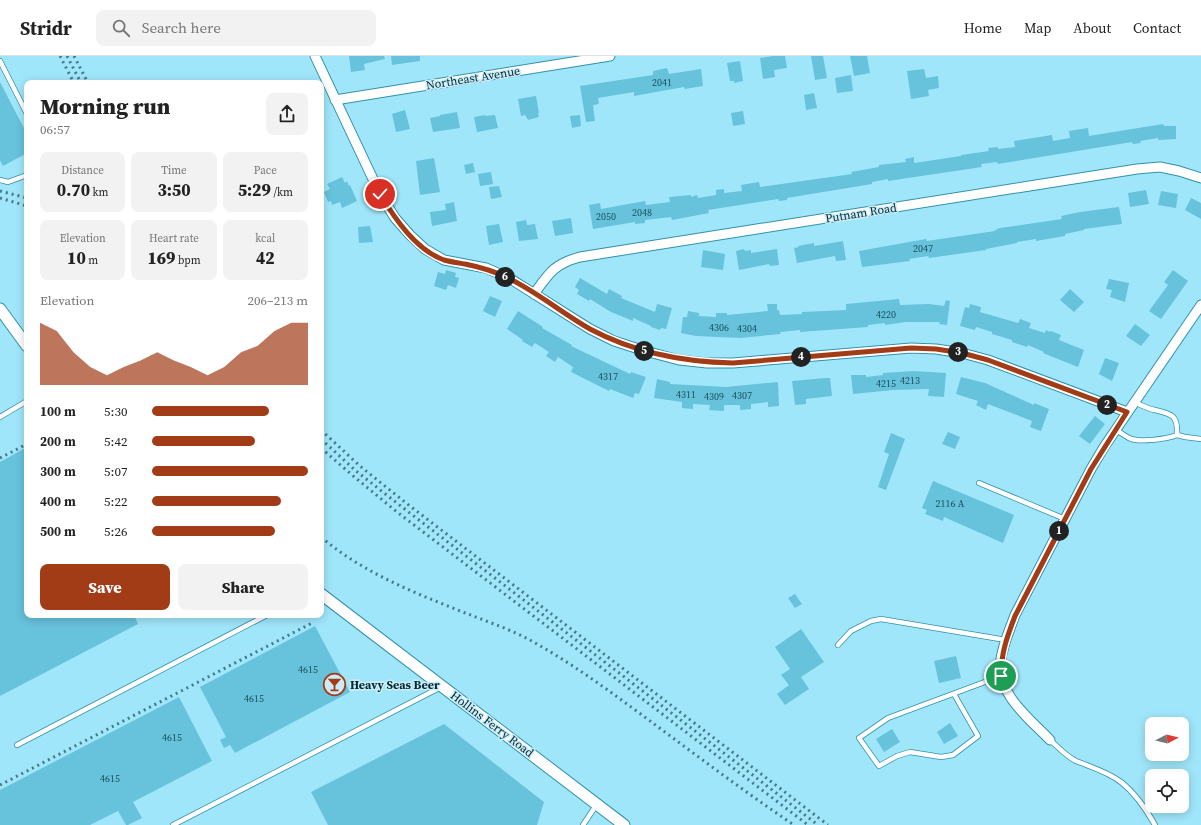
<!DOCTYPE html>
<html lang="en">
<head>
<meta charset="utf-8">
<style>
  :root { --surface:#fff; --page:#f2f2f2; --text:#222; --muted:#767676; --line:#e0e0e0; --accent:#a23c16 }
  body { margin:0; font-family:"Source Serif 4",serif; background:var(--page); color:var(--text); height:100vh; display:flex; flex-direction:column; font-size:15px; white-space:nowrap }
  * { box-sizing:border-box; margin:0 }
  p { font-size:13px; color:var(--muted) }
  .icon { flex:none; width:22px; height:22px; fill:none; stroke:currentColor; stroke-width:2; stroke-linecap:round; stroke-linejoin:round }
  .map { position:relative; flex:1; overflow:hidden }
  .drawer { position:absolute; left:24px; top:24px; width:300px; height:538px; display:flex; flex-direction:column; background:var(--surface); border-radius:8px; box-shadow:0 2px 10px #0003 }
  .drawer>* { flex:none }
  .needle { width:26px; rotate:83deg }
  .tools { position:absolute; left:1145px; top:661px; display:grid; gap:8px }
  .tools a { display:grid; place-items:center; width:44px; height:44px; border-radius:8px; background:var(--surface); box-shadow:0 2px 10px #0003; font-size:20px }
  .pin { position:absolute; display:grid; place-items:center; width:34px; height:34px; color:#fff; margin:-17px; border:2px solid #fff; border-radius:50%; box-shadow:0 1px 4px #0007 }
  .km { position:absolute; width:20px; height:20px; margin:-10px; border-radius:50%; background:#222; color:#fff; font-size:11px; line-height:20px; text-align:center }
  .round { display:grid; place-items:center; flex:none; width:42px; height:42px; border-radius:8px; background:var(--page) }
  .summary { display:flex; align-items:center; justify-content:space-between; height:68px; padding:0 16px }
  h1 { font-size:22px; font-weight:800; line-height:30px }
  .stats { display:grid; grid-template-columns:repeat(3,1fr); gap:6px; height:68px; padding:4px 16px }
  .stats div { display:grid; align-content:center; border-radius:8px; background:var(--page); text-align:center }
  .stats b { font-size:17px; font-weight:800 }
  .stats small { font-size:11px; font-weight:400 }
  .stats p { font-size:11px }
  .chart { height:112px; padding:8px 16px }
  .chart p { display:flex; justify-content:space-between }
  .chart svg { width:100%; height:72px; margin-top:4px; fill:var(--accent); opacity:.7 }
  .button { display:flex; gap:8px; margin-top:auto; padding:8px 16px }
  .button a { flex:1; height:46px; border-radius:8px; background:var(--accent); color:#fff; font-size:16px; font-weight:800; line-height:46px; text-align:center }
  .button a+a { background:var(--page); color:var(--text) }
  ul { padding:0 16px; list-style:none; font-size:13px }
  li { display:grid; grid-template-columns:64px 48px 1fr; align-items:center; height:30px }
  li i { height:10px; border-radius:5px; background:var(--accent) }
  header { display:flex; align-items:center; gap:24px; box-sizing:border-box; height:56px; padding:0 20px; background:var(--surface); border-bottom:1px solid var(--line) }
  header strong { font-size:19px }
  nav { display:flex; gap:22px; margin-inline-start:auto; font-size:14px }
  .search { width:280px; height:36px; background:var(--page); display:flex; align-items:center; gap:10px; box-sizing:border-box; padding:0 14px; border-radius:8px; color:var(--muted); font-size:15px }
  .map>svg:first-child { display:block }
  .building { fill:#67c2dc }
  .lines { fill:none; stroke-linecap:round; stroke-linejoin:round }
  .service-casing { stroke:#3191a9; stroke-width:6 }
  .minor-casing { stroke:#3191a9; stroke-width:11 }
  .tertiary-casing { stroke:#3191a9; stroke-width:13 }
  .service { stroke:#fff; stroke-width:4.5 }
  .minor { stroke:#fff; stroke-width:9 }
  .tertiary { stroke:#fff; stroke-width:11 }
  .rail { stroke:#447988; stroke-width:3; stroke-dasharray:2 4; stroke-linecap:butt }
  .route-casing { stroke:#fff; stroke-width:8 }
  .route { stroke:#a23c16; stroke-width:5 }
  .labels { text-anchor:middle; stroke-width:3; stroke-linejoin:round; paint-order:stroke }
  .number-label { font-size:10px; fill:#1a505e }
  .street-label { font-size:12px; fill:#012a34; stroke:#ccedf8 }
  .poi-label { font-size:12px; font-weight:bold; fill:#012a34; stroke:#ccedf8; text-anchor:start }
</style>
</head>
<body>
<header>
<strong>Stridr</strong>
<div class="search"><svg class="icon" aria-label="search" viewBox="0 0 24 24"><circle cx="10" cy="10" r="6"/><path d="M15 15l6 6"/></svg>Search here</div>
<nav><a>Home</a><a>Map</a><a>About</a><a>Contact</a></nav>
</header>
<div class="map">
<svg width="1201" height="769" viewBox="0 0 1201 769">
  <rect width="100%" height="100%" fill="#a0e6fb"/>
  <!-- building -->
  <path class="building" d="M349,0H384L385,3L364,8L365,14L351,16Z
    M391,0H420V5L392,9Z
    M773,0H785L787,12L774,14L775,21L763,23L760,2Z
    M811,0H823L827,22L815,24Z
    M850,0H867L870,17L854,20Z
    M740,5L743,25L734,27V25H730L727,7Z
    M667,12L669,18L701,13L703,30L685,33L684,31L634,40V36L598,42L599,48L593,49L595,65L586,66L580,30L653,19V15Z
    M924,13L926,22L938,20L939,32L928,34L929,40L911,43L907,15Z
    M851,19L853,35L837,37L835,22Z
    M0,26L27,78V97L3,110L0,104Z
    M814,37L817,52L806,54L804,39Z
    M536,40L539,57H538L539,61L528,64L525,59L521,60L518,43Z
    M405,54L410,73L396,76L392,58Z
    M743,55L745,68L733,70L731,57Z
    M457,56L460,72L433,76L430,62L440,60V59Z
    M485,59V60L495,59L498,72L477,76L474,61Z
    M580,59L581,70L572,72L570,60Z
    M1163,68L1164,70H1176V83L1158,84V82L1140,85L1141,87L1133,88L1132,86L998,108L997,106L981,108L982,111L888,125V123L872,126V128L787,142V144L779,145L778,143L708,154L709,157L672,164L671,161L645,164V167L635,168V166L593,173L589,149L600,147L601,153L645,145L646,149L670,146L669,141L691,139V141L697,139L698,142L716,139V134L724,133V137L742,135L741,129L759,126L760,131L852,118L851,116L879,111V109L906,106L905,103L914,101V107L961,100V99L989,95L988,92L998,91V93L1015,91L1014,85L1052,79L1053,85L1070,82L1069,75L1088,72L1089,80Z
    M434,102L440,136L420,139L416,105Z
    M473,107L475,116L466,118L464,109Z
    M491,116L493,128L480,130L478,118Z
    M342,121L345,127L347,125L349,130L350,129L357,145L342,152L340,146L332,149L331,145L328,146L324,136L330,133L327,128Z
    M499,130L502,141L491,143L489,131Z
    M1146,134L1149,148L1130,151L1128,137Z
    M1161,135L1178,138L1176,152L1158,149Z
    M1191,142L1201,147V163L1185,154Z
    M454,146L457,165L432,170L430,156L446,154L445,148Z
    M1119,151L1122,168L1084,173V174L1065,178V180L1036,185V183L1017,186V187L986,193V194L929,202L928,200L909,203L910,205L862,211L859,195L926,183L927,185L995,175V174L1000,172L1062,163L1061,160L1080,156Z
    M571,162L573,177L555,180L552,165Z
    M526,164L527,169L535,168L538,183L519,185L516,166Z
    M499,168L503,186L489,189L486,170Z
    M370,170L373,186L359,187L358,171Z
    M843,185L846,204L836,205L835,200L797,207L794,192L799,191L798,190L814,187V190Z
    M744,193L745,195L751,194V197L777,193L779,209L770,210L769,208L739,214L736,195Z
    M703,194L725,198L723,214L701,211Z
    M446,214L456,217L455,221L459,222L456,232L448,229L446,234L434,230L438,216L445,218Z
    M1173,214L1188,225L1161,263L1149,255L1168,229L1164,226Z
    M580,222L607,238L609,233L622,240L621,242L655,256L657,248L672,252L666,273L661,272L660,274L651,271V270L633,262V265L611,256L590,243L589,245L577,238L579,234L575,231Z
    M1109,223L1129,227L1125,246L1110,241L1112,234L1106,233Z
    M1070,233L1084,246L1074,256L1060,244Z
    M490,240L502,245L495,261L483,255Z
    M899,243L900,249L929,248L944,250L946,244L950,245L947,269L939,268L940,266H906L885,269V267L868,269V271L800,276V274L780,276L781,278L740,282L696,280L681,277L683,261H687L688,255L699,257V260L716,261V257H727V259L768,255L767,248H777V254H779L780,259L802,258V256L846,254V248Z
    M970,248L981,251L980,256L1018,267L1020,263L1031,267L1029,272L1045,277L1046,274L1050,276L1051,275L1061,279L1059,284L1084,294L1078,311L1043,297L1044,296L1028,289L1027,291L1012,286V284L992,278V276L976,271L975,274L960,270L965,251L969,252Z
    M518,255L543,271L542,272L572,289L571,290L630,318L631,316L646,321L639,338L635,337L633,342L610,333L609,335L571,316L573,311L558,301L555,306L546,300L549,296L535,287L532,291L522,285L523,284L507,273Z
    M1135,268L1150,279L1141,290L1126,280Z
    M1105,302L1119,307L1112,325L1099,318Z
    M913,315L946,317L944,341L928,340L929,333L893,334L853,338L851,319H866V321L883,319V317Z
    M961,321L985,327L1034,349V347L1049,353L1041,375L1030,371L1032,365L988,348L986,354L976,349L978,345L956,338Z
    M825,322H830L832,340L806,343V348L795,349L792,325Z
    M657,323L670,326V328L726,331L778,326L779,350L768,351V346L751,348V353L740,354V349H724V355L709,354L710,349L693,348V353L682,352V346L654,342Z
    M1095,360L1105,368L1090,388L1079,380Z
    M948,376L960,381L955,393L942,388Z
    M891,377L905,383L886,434L878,431L889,398L884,396Z
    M27,391V559H134L138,568L0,640V406Z
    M933,425L1014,459L1003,487L944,461L943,465L925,458L927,454L922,452Z
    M795,538L802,548L795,552L788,542Z
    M315,570L350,636L235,697L230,689L224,692L220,684L226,681L200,631Z
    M801,573L824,606L801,621L809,633L785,649L777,638L789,629L781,619L790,613L775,591Z
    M956,600L961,622L939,627L934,605Z
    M179,641L212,705L133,746L142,762L128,769H126L118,755L90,769H0V734Z
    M950,667L958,680L944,688L937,676Z
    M444,668L544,746L537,769H328L311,736Z
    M892,673L900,686L884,696L876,683Z"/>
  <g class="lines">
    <defs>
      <path id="service" d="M0,5L27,58
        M0,124L8,126L27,119
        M0,361L27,345
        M1116,374C1120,376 1125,380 1129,382C1139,387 1167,383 1177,379C1178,359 1172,358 1155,354C1148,353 1141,349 1134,346
        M1177,379L1185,381L1201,383
        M979,427L1065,463
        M838,589L851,575L871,565L881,563L1006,584
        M954,638L978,680L953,699L941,701L910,696L897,700L879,710L859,682L888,662L1001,620
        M1050,684C1058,691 1066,700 1076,705C1091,711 1108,716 1121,726C1135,737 1146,753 1155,769
        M17,689L267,559
        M173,769L441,631
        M583,769L597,748"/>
      <path id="minor" d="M315,0L380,138L395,162L410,179L425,193L444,204L486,212L509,222L590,273L614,285L645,295L679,304L707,307H733L911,292L936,293L962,297L988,304L1127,356
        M335,44L610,0
        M534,238C549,217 554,208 580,201L1137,113L1160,111L1179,115L1201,122
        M1050,684C1028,661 996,638 1001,603C1003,588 1010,573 1015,559L1091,413L1104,391L1201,249"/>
      <path id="tertiary" d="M0,253L27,290
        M321,538L624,769"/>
    </defs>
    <!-- service casing -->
    <use href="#service" class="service-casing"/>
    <!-- minor casing -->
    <use href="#minor" class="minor-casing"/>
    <!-- tertiary casing -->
    <use href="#tertiary" class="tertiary-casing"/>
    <!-- service -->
    <use href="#service" class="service"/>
    <!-- minor -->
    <use href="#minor" class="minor"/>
    <!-- tertiary -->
    <use href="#tertiary" class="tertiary"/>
    <!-- rail -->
    <path class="rail" d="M60,0L74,27
      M67,0L81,27
      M74,0L88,27
      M0,135L27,142
      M0,142L27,150
      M321,374L360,410L406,447L828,769
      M321,383L356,415L402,451L818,769
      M321,392L352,419L397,456L808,769
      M0,402L27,388
      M321,481C363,517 417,538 468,558C491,567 515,575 537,588C574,609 608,634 642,659C692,696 742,734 794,769
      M0,729L312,567"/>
  </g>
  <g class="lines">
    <defs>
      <path id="route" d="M380,138C395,163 416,194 444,204C451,206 459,207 465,208C480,211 494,215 508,222C537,236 562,257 590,273C635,297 682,306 733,307L911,292L936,293L962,297L988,304L1127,356L1091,413L1015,560C1007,581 1001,597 1001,620"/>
    </defs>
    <!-- route casing -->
    <use href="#route" class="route-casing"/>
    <!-- route -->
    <use href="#route" class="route"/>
  </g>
  <!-- icons -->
  <defs>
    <symbol id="bar-ring" viewBox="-11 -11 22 22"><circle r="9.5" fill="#ccedf8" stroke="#a23c16" stroke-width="1.5"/><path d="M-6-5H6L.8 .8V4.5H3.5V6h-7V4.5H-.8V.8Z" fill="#a23c16"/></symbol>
  </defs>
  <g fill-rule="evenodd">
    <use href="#bar-ring" x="322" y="616" width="25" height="25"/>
  </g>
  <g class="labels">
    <!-- number labels -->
    <g class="number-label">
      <text x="662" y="30">2041</text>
      <text x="642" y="160">2048</text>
      <text x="606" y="164">2050</text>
      <text x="923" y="196">2047</text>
      <text x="886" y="262">4220</text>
      <text x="719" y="275">4306</text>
      <text x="747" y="276">4304</text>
      <text x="608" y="324">4317</text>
      <text x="910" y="328">4213</text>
      <text x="886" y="331">4215</text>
      <text x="686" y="342">4311</text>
      <text x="742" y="343">4307</text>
      <text x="714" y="344">4309</text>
      <text x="950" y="451">2116 A</text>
      <text x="308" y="617">4615</text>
      <text x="254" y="646">4615</text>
      <text x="172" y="685">4615</text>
      <text x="110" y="726">4615</text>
    </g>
    <!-- street labels -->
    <g class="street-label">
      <text transform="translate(473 22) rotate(-9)" y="4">Northeast Avenue</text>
      <text transform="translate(861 157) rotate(-9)" y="4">Putnam Road</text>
      <text transform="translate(492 668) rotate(37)" y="4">Hollins Ferry Road</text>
    </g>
    <!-- poi labels -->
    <g class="poi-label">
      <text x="350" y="633">Heavy Seas Beer</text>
    </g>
  </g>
</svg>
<div class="tools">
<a><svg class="needle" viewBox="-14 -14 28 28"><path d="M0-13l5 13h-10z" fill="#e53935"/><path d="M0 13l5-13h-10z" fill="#767676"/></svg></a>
<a><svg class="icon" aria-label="locate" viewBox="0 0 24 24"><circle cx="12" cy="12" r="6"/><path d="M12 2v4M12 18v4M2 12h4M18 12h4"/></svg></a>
</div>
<div class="pin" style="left:1001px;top:620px;background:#1e9e55"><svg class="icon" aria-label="arrive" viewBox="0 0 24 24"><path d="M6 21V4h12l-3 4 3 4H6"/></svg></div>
<div class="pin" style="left:380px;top:138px;background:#d93025"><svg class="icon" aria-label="check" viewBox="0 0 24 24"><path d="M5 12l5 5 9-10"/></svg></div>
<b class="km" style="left:1059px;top:475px">1</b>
<b class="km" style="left:1107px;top:349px">2</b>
<b class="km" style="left:958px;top:296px">3</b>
<b class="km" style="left:801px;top:301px">4</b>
<b class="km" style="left:644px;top:295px">5</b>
<b class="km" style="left:505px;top:221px">6</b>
<section class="drawer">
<div class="summary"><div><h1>Morning run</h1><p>06:57</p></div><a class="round"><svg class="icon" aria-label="share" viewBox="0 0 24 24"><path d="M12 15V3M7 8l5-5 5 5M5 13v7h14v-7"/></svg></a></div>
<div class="stats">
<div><p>Distance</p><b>0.70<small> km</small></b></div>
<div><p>Time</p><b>3:50</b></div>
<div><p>Pace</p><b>5:29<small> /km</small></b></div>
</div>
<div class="stats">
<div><p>Elevation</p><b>10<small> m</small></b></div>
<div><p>Heart rate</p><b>169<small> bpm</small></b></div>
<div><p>kcal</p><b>42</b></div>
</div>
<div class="chart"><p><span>Elevation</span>206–213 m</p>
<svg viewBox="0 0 160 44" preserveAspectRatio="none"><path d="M0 44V6L10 11L20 24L30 33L40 38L50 33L60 29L70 24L80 29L90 33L100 38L110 33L120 24L130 20L140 11L150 6L160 6V44z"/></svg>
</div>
<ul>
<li><b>100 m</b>5:30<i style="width:75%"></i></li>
<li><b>200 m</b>5:42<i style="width:66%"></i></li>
<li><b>300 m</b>5:07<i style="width:100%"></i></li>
<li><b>400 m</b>5:22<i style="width:83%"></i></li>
<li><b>500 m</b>5:26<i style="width:79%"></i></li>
</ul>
<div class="button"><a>Save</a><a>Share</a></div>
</section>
</div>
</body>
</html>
